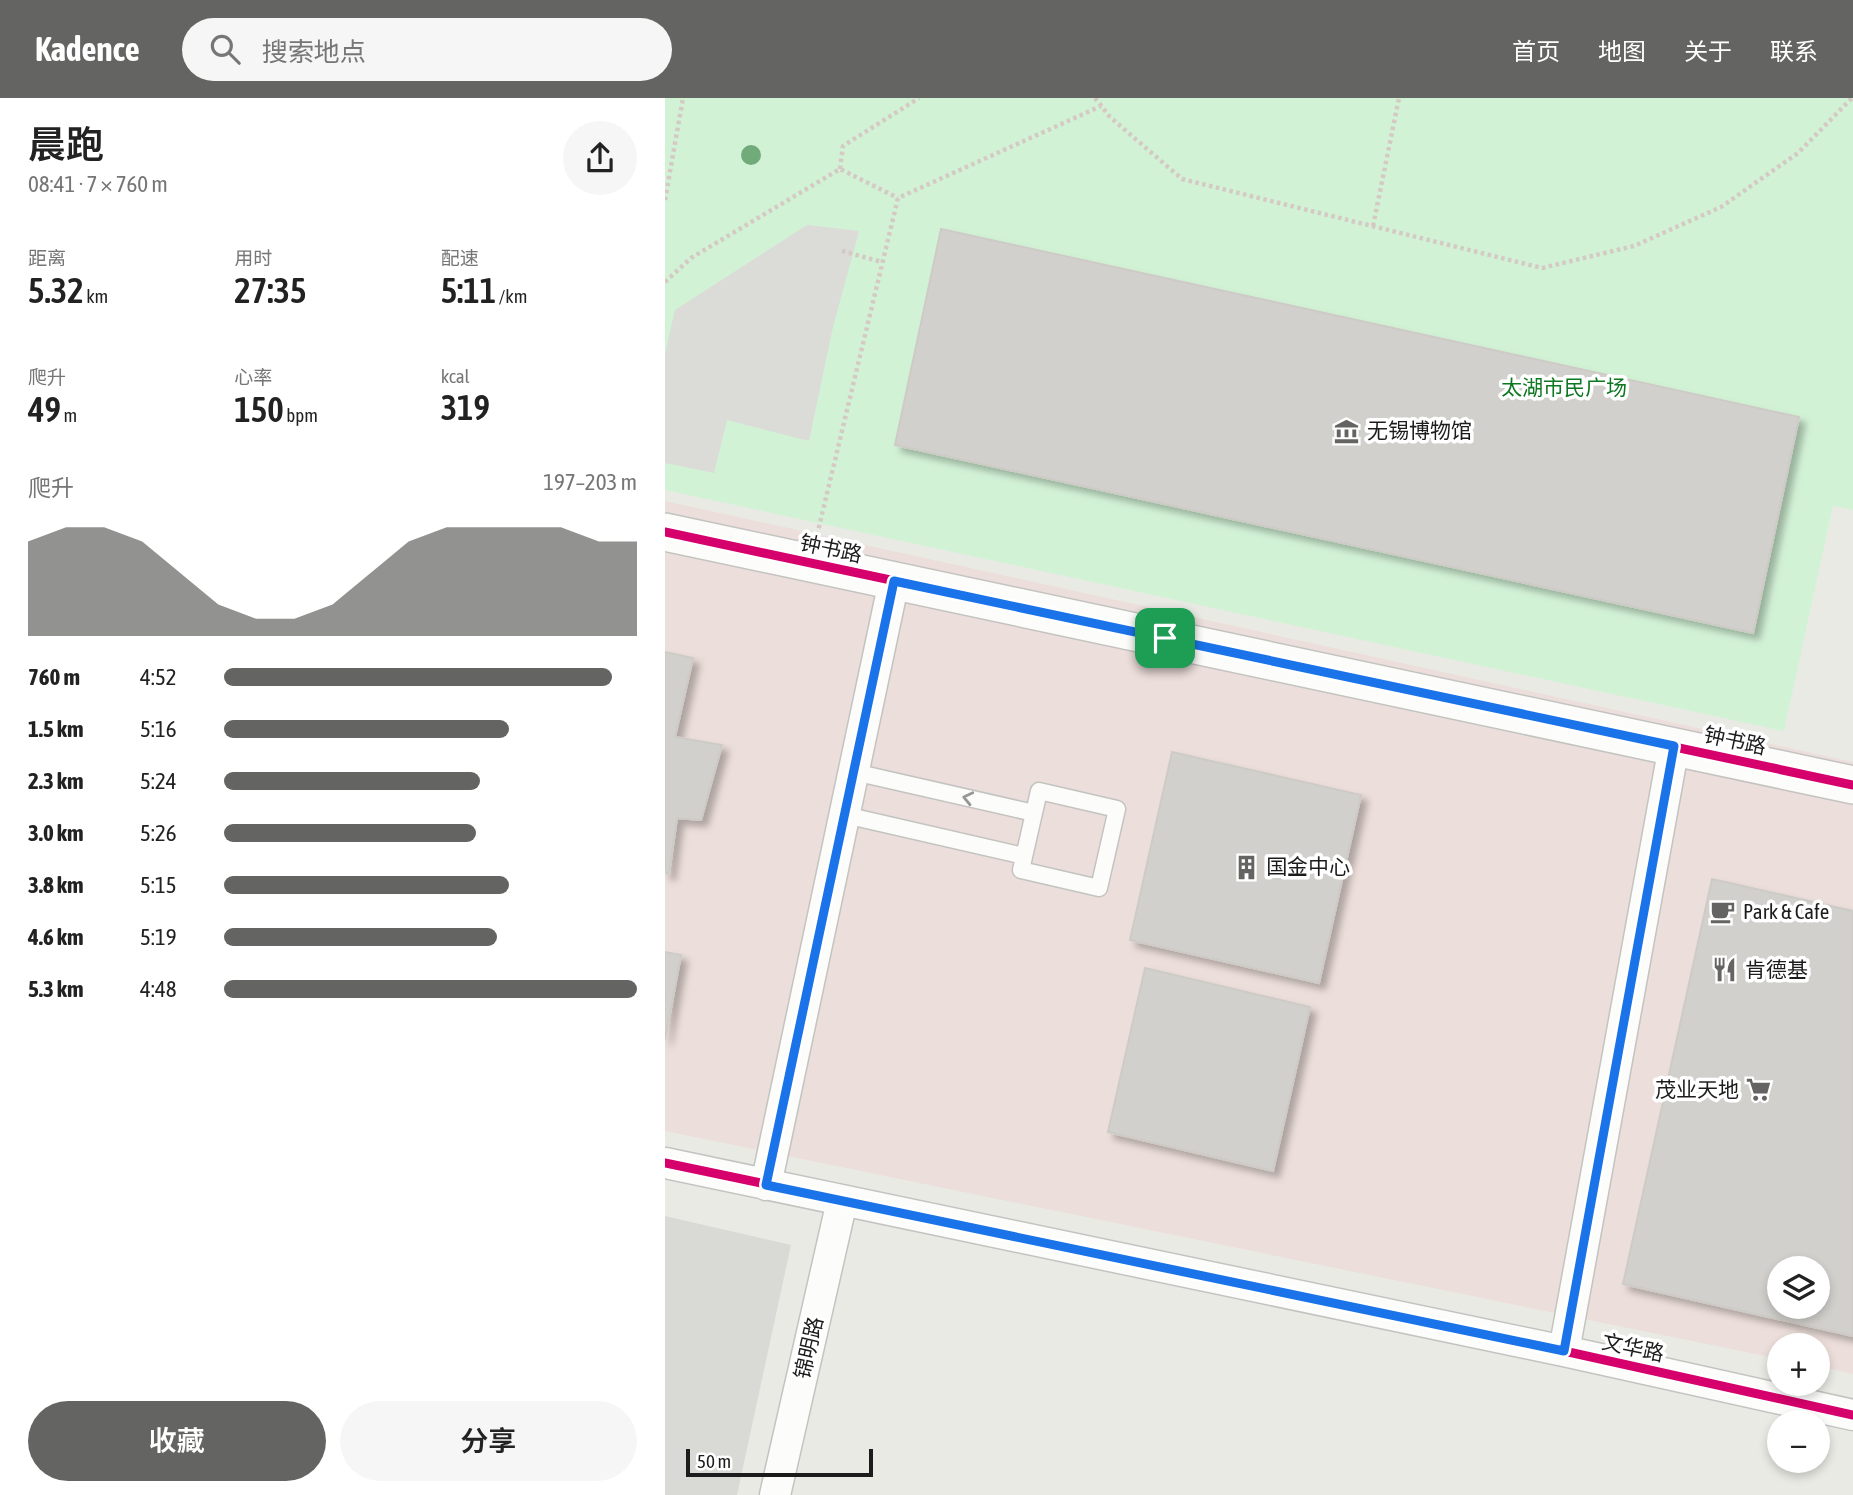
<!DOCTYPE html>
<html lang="zh">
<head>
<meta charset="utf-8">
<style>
  :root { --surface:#fff; --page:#f6f6f6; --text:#222; --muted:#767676; --accent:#646462 }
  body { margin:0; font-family:"Asap Condensed","Noto Sans SC",sans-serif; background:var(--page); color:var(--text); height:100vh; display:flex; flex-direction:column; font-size:26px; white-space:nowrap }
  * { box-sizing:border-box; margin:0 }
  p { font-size:23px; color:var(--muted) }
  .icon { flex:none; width:38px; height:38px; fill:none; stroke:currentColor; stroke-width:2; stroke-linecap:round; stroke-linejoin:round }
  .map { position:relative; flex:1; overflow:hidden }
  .drawer { display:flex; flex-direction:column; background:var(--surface); width:665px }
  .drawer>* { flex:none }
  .buttons { position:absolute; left:1102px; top:1158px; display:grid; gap:14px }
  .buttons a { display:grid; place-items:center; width:63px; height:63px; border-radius:50%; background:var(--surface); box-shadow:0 4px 10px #0003; font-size:35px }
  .scale { position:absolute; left:21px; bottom:18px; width:187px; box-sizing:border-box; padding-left:7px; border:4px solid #1c1c1c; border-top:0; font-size:19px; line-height:24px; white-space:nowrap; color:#1c1c1c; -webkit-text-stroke:5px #fff; paint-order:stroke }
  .pin { position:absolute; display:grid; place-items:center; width:60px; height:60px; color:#fff; margin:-30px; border-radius:14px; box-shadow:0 4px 10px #0006 }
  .round { display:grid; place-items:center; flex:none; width:74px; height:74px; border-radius:37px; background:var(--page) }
  .overview { display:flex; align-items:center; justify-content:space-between; height:119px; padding:0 28px }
  h1 { font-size:38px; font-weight:600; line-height:52px }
  .stats { display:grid; grid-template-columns:repeat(3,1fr); gap:10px; height:119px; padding:7px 28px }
  .stats div { display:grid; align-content:center }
  .stats b { font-size:35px; font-weight:600 }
  .stats small { font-size:19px; font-weight:400 }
  .stats p { font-size:19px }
  .chart { height:196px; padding:14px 28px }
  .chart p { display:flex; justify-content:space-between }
  .chart svg { width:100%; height:126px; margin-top:7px; fill:var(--accent); opacity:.7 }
  .button { display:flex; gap:14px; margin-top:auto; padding:14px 28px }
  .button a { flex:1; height:80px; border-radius:42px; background:var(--accent); color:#fff; font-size:28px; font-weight:600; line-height:80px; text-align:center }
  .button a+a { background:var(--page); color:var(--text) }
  ul { padding:0 28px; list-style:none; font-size:23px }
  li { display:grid; grid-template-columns:112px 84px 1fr; align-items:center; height:52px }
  li i { height:18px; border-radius:9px; background:var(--accent) }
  header { display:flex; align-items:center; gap:42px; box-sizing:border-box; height:98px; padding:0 35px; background:var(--accent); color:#fff }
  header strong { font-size:33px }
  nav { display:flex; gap:38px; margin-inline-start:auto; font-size:24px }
  .search { width:490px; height:63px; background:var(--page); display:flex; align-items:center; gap:18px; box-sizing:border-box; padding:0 24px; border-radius:38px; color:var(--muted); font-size:26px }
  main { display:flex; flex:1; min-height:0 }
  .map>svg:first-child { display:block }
  .residential { fill:#d9d9d6 }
  .commercial { fill:#ecdeda; fill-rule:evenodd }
  .park { fill:#d2f2d6 }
  .parking { fill:#dbdbd8 }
  .building { fill:#d1d0cc; stroke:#cecbc6; stroke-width:2; fill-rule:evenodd; filter:url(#shadow) }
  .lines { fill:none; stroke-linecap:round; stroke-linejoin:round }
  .service-casing { stroke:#c3c3c1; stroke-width:19 }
  .minor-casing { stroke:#c3c3c1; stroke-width:33 }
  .tertiary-casing { stroke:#c3c3c1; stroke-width:40 }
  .path { stroke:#d5c9c4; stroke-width:4.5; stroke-dasharray:3.5 3.5; stroke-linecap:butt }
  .service { stroke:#fcfcfb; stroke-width:16 }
  .minor { stroke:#fcfcfb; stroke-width:30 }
  .tertiary { stroke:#fcfcfb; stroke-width:37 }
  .cycleway-casing { stroke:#fff; stroke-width:13 }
  .cycleway { stroke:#d6006c; stroke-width:9 }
  .tree { fill:#70ab79 }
  .oneway { stroke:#979797 }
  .route-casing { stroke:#fff; stroke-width:14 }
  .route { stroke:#1a73e8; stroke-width:9 }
  .labels { text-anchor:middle; stroke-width:7; stroke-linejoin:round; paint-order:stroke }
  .park-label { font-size:21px; fill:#0d7721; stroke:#fff }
  .poi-label { font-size:21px; fill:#1c1c1c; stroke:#fff; text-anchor:start }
  .street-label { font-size:21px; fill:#1c1c1c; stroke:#fff }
</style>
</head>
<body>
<header>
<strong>Kadence</strong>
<div class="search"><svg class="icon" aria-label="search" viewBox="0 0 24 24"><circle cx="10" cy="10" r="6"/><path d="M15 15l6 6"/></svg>搜索地点</div>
<nav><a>首页</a><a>地图</a><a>关于</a><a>联系</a></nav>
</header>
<main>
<section class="drawer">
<div class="overview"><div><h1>晨跑</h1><p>08:41 · 7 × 760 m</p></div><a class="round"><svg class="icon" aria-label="share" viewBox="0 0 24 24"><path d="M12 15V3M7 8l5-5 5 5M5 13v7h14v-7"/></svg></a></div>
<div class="stats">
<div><p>距离</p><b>5.32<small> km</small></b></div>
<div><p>用时</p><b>27:35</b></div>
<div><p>配速</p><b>5:11<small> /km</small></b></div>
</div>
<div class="stats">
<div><p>爬升</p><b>49<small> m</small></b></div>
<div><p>心率</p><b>150<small> bpm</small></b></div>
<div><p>kcal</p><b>319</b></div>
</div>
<div class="chart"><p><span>爬升</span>197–203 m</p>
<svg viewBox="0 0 160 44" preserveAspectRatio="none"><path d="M0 44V11L10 6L20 6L30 11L40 22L50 33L60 38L70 38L80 33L90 22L100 11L110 6L120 6L130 6L140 6L150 11L160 11V44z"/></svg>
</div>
<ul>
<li><b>760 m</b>4:52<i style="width:94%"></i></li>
<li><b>1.5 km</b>5:16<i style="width:69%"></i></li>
<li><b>2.3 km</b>5:24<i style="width:62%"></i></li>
<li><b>3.0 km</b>5:26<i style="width:61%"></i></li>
<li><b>3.8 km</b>5:15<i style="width:69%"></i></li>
<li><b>4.6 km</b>5:19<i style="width:66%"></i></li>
<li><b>5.3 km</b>4:48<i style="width:100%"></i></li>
</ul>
<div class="button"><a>收藏</a><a>分享</a></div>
</section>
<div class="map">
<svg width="1188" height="1397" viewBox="0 0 1188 1397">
  <defs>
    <filter id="shadow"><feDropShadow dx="6" dy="6" stdDeviation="3.5" flood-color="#0004"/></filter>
  </defs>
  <rect width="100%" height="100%" fill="#eaeae5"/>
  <!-- residential -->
  <path class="residential" d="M0,1118L126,1147L72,1397H0Z"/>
  <!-- commercial -->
  <path class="commercial" d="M0,403L1188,664V1276L1153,1268V1248H1115V1261L0,1033ZM1115,1171H1153V1209H1115Z"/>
  <!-- park -->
  <path class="park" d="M0,0H1188V412L1168,408L1119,633L0,392Z"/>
  <!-- parking -->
  <path class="parking" d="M142,127L194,133L168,229L144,343L62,322L49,375L0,365V256L10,212Z"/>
  <!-- building -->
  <path class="building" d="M276,131L1134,319L1088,535L230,347Z
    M0,554L28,560L10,639L57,647L36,722L12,720L4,776L0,775Z
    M507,654L696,697L654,885L465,842Z
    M1047,781L1188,813V1238L958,1186ZM1115,1171H1153V1209H1115Z
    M0,854L16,857L0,942Z
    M480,870L645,909L608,1073L443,1034Z"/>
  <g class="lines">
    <defs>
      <path id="service" d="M189,674L369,715
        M374,693L452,711L434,790L356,772Z
        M180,717L359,758"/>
      <path id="minor" d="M0,1065L899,1253L1188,1317
        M101,1087L229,483
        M899,1253L1009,648
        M110,1397L177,1103"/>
      <path id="tertiary" d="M0,434L1188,687"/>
    </defs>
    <!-- service casing -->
    <use href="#service" class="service-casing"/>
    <!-- minor casing -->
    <use href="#minor" class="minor-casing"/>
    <!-- tertiary casing -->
    <use href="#tertiary" class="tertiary-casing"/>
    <!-- path -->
    <path class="path" d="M430,0L445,19L517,81L877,170L969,148L1056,109L1133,55L1187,0
      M175,71L178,48L254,0
      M0,102L18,0
      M708,128L734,0
      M177,153L217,164
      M0,184L26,160L175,71L233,100
      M152,437L233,100L436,8"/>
    <!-- service -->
    <use href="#service" class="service"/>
    <!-- minor -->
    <use href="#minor" class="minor"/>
    <!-- tertiary -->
    <use href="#tertiary" class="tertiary"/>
    <defs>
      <path id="cycleway" d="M0,434L1188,687
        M0,1065L899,1253L1188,1317"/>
    </defs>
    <!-- cycleway casing -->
    <use href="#cycleway" class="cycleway-casing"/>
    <!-- cycleway -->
    <use href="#cycleway" class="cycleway"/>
  </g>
  <!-- trees -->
  <circle class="tree" cx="86" cy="57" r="10"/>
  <!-- one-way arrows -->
  <defs><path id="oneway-chevron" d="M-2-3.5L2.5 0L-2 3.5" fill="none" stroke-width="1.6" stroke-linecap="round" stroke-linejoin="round" transform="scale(1.75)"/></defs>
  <use class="oneway" href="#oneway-chevron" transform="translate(303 700) rotate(-167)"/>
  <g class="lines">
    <defs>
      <path id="route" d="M229,483L1009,648L899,1253L101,1087Z"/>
    </defs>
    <!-- route casing -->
    <use href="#route" class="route-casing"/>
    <!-- route -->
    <use href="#route" class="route"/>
  </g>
  <!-- icons -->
  <defs>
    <symbol id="museum-bare" viewBox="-9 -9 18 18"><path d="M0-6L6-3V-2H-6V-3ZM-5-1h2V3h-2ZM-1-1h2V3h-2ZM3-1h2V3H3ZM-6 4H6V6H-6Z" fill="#646462" stroke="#fff" stroke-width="2.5" paint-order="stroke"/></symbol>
    <symbol id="building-bare" viewBox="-9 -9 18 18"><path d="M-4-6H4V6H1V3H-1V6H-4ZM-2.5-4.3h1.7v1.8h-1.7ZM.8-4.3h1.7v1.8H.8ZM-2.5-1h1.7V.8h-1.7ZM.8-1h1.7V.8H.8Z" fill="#646462" stroke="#fff" stroke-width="2.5" paint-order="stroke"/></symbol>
    <symbol id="cafe-bare" viewBox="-9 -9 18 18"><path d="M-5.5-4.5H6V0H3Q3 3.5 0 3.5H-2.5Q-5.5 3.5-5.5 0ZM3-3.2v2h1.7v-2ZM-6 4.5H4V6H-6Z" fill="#646462" stroke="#fff" stroke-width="2.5" paint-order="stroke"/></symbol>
    <symbol id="restaurant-bare" viewBox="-9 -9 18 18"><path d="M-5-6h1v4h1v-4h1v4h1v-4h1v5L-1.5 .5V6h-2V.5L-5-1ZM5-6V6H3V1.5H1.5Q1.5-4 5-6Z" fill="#646462" stroke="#fff" stroke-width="2.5" paint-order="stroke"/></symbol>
    <symbol id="supermarket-bare" viewBox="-9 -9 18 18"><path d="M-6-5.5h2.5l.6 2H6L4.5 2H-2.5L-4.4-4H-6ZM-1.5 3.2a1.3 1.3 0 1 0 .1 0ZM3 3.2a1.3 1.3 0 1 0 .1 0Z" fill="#646462" stroke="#fff" stroke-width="2.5" paint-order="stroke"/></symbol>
  </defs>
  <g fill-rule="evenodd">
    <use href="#museum-bare" x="664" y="316" width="35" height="35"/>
    <use href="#building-bare" x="564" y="752" width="35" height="35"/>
    <use href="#cafe-bare" x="1040" y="796" width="35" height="35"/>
    <use href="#restaurant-bare" x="1042" y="854" width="35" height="35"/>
    <use href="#supermarket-bare" x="1076" y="974" width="35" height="35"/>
  </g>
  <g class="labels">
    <!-- park labels -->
    <g class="park-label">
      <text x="899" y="297">太湖市民广场</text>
    </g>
    <!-- poi labels -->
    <g class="poi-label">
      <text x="702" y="340">无锡博物馆</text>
      <text x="601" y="776">国金中心</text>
      <text x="1078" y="821">Park &amp; Cafe</text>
      <text x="1080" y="879">肯德基</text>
      <text x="1074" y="999" text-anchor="end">茂业天地</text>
    </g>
    <!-- street labels -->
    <g class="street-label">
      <text transform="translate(166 451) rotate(12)" y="7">钟书路</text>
      <text transform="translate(1070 643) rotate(12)" y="7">钟书路</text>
      <text transform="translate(144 1250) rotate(-77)" y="7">锦明路</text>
      <text transform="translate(968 1250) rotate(12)" y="7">文华路</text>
    </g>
  </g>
</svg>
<div class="buttons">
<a><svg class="icon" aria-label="layers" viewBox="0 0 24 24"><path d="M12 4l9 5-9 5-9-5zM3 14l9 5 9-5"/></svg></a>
<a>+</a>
<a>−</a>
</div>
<div class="scale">50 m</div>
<div class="pin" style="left:500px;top:540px;background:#1e9e55"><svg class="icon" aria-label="arrive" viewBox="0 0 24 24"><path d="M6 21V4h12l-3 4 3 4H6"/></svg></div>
</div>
</main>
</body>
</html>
